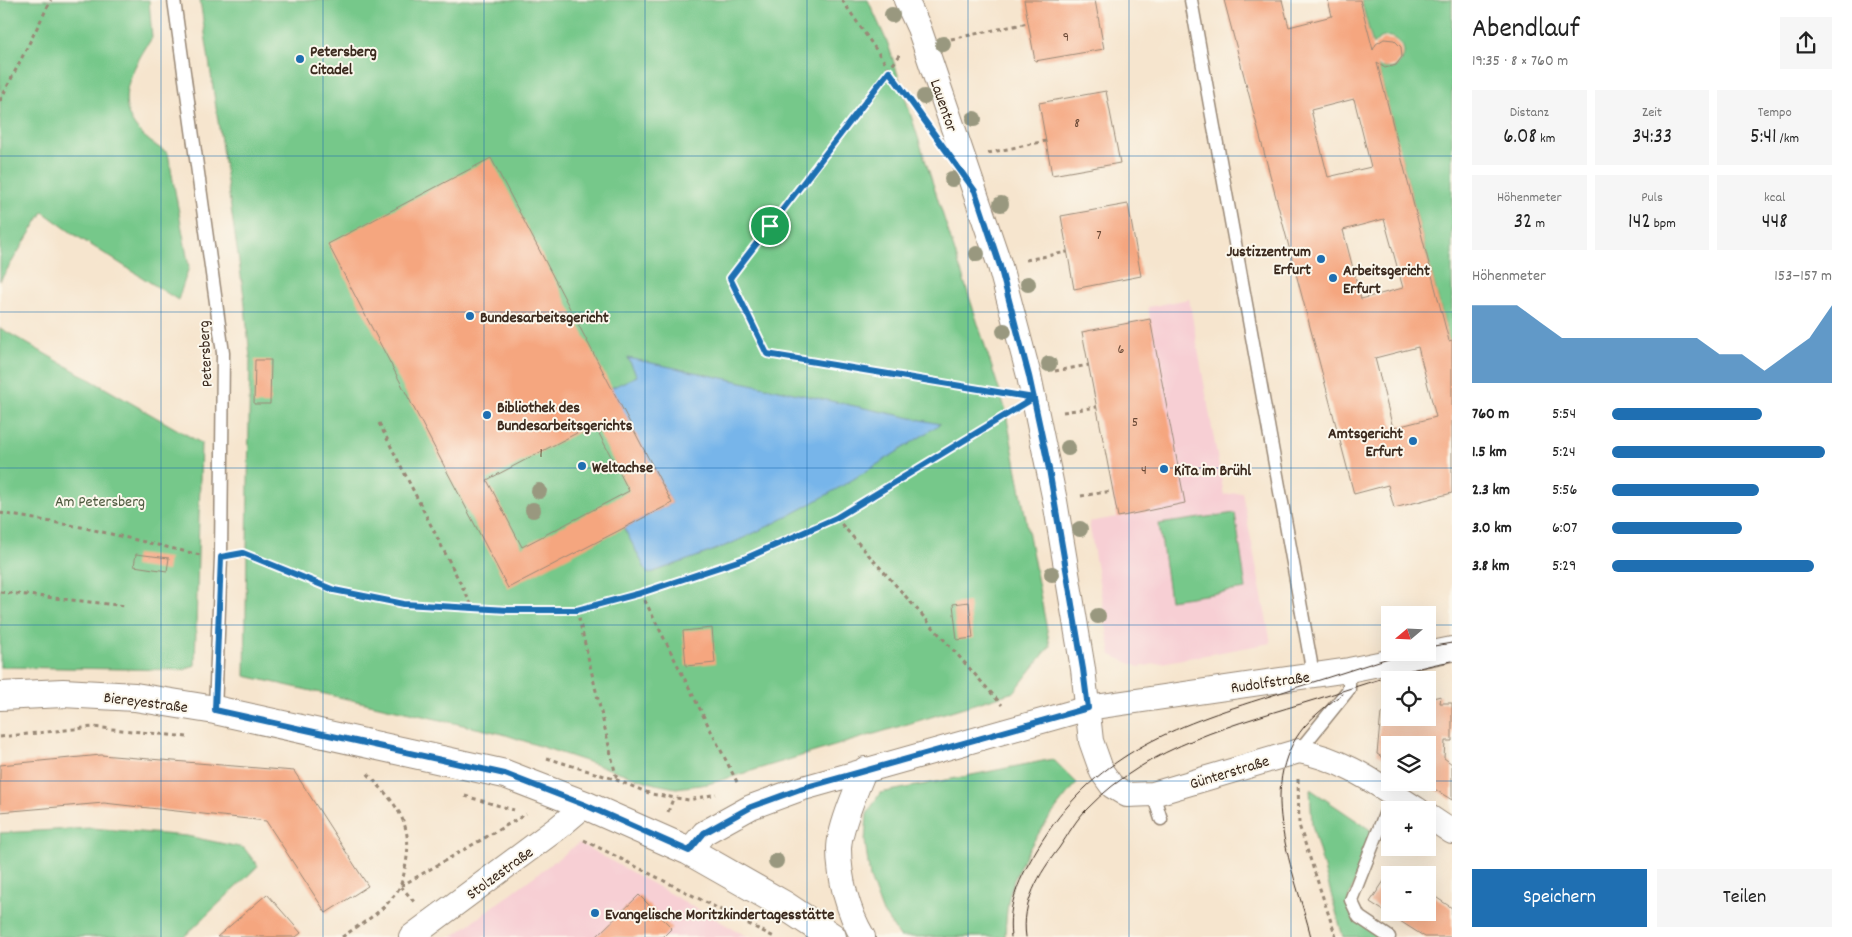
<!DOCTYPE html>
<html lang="de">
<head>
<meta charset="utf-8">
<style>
  :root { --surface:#fff; --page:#f6f6f6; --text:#222; --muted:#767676; --accent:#1f6fb2 }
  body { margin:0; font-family:Dekko,sans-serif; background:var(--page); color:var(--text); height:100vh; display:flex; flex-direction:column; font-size:19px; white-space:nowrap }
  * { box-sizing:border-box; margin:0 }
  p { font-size:16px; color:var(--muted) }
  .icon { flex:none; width:28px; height:28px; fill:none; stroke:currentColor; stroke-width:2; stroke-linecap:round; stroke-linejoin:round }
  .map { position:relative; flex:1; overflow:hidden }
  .panel { display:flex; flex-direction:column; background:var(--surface); width:400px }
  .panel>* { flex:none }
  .needle { width:32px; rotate:251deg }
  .buttons { position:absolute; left:1381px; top:606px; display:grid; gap:10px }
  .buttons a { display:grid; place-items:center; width:55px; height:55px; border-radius:0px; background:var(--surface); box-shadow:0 5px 20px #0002; font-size:25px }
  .pin { position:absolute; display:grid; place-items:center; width:42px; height:42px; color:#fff; margin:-21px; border:2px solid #fff; border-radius:50%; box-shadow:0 1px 5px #0007 }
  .round { display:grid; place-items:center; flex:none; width:52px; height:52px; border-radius:0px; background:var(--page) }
  .head { display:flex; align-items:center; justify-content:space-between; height:85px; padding:0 20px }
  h1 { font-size:28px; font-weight:600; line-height:38px }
  .stats { display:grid; grid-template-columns:repeat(3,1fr); gap:8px; height:85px; padding:5px 20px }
  .stats div { display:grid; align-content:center; border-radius:0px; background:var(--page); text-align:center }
  .stats b { font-size:21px; font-weight:600 }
  .stats small { font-size:14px; font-weight:400 }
  .stats p { font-size:14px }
  .chart { height:140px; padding:10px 20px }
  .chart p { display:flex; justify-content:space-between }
  .chart svg { width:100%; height:90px; margin-top:5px; fill:var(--accent); opacity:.7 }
  .action { display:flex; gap:10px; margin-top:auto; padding:10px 20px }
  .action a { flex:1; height:58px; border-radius:0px; background:var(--accent); color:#fff; font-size:20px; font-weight:600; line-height:58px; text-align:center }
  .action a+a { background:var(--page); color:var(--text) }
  ul { padding:0 20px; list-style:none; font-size:16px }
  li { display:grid; grid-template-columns:80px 60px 1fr; align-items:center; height:38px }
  li i { height:12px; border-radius:6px; background:var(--accent) }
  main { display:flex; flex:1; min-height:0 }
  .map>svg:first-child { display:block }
  .built { fill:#f7cfd4 }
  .green { fill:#76c88a; stroke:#587954 }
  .water { fill:#77b5ea; stroke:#597084 }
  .building { fill:#f5a67f; fill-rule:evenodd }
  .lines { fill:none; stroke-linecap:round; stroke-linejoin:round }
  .lane-casing { stroke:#988876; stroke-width:15 }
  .street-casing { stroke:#988876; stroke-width:26 }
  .secondary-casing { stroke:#988876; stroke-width:30 }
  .path { stroke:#988876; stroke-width:3; stroke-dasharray:4 4; stroke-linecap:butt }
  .lane { stroke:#fff; stroke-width:12 }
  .street { stroke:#fff; stroke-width:24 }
  .secondary { stroke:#fff; stroke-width:28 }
  .tram { stroke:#3b2a1e; stroke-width:1 }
  .tree { fill:#99987f }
  .route-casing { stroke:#fff; stroke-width:10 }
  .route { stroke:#1f6fb2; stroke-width:6 }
  .grid { fill:none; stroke:#1f6fb2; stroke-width:1; stroke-opacity:0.55 }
  .poi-dot { fill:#1f6fb2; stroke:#fbf7ec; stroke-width:2 }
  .labels { text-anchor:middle; stroke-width:4; stroke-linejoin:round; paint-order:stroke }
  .number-label { font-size:14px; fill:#6a4936 }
  .poi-label { font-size:16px; font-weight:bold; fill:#3b2a1e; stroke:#fbf7ec; text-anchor:start }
  .street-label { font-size:16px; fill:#3b2a1e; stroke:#fbf7ec }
  .park-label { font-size:16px; fill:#4d593e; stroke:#fbf7ec }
</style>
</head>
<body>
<main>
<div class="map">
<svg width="1452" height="937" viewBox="0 0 1452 937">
  <rect width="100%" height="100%" fill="#fbf7ec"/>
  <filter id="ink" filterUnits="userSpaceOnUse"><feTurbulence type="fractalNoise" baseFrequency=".02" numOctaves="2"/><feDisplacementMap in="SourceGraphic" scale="10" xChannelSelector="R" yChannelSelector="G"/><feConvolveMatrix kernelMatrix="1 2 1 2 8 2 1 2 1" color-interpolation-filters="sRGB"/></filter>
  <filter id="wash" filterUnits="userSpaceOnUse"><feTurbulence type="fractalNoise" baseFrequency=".0096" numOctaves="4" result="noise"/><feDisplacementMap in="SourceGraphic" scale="20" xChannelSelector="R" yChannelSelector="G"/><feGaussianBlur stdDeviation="1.12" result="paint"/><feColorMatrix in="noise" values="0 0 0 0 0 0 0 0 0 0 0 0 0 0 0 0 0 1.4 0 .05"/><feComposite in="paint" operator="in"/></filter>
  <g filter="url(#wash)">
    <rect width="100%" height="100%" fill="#f6e5ce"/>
    <!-- built -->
    <path class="built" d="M1189,299L1224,495L1242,492L1271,643L1139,667L1111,655L1089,522L1117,517L1082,332L1150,319L1148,307Z
      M579,843L748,937H452Z"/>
    <!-- green -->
    <path class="green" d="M0,0H149L152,38C119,87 111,121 168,153L189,267L178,300L72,233L43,212L0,281Z
      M200,0H868L888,44L1005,408L1050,646L1014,692L708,784L676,788L655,784L503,734L245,676L250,357L244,296Z
      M1361,0H1452V340L1449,341L1378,67L1392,69C1421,53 1390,22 1373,45Z
      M0,328L201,443L195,665L184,670L0,667Z
      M1235,513L1246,589L1170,600L1159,524Z
      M1053,759L1077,783C1052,812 1028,845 1014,880C1007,897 1006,919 1005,937H900L882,911L870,878L865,841L867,814L880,793Z
      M1310,789L1372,831L1348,900L1384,937H1343L1312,825Z
      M91,828L187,836L244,848L258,866L184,937H0V833Z"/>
    <!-- water -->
    <path class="water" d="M628,358L940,424C873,468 804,512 730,544C704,555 675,564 648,574L624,528L672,503L611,388L637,376Z"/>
    <g id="blocks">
      <!-- building -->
      <path class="building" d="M1024,0H1095L1104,49L1035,61Z
        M1224,0H1282L1289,27L1332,16L1328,0H1360L1373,50L1376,44L1384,39L1394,40L1401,47L1402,57L1396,65L1385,68L1377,63L1449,341L1452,340V493L1394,508L1388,485L1354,494ZM1354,99L1371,167L1328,177L1311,110ZM1384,219L1403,288L1361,299L1343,230ZM1418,347L1436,417L1393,428L1375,358Z
        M1106,91L1120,163L1052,175L1039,103Z
        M491,158L672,503L508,588L328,244ZM594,424L629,491L522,547L487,480Z
        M1128,204L1141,276L1074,289L1061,216Z
        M1150,319L1185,503L1118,517L1082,332Z
        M255,360H271L270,404H254Z
        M136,554L169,558L167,571L134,566Z
        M969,602L973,638L957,640L953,604Z
        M712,628L715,663L686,666L683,631Z
        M1441,696L1440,703H1452V741H1445L1444,758L1452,764V800L1423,782H1428V745H1390V762L1377,754L1381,713L1390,712V718H1428V699Z
        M101,755L294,771L368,886L326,913L266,821L104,803L0,812V765Z
        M1392,869L1401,875H1390V912H1428V892L1452,908V937H1425L1370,902Z
        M267,894L301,933L296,937H217Z
        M639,895L672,928L663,937H596Z"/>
    </g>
  </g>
  <g filter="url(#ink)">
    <use href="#blocks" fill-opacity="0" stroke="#988876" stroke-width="1"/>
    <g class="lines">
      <defs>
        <path id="lane" d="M174,0L223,353L221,557L215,710
          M1191,0L1313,674
          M1299,751L1349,689V670
          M1153,794L1161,819
          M1389,937L1359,917L1351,900L1393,794"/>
        <path id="street" d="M906,0L919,28L1000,266L1029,376L1055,501L1083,669L1091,741L1102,772L1112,786L1127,795L1153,794L1299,751C1344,759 1380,786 1418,810
          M1428,816L1452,832
          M689,851L704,833L751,807L800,789L1088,708L1349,670L1452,649
          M411,937L559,827L585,805
          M863,937C848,912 839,878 839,849C839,829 857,788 865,769"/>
        <path id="secondary" d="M0,696L63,693L135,697L215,710L505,774L585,805L689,851L784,905L832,937"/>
      </defs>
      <!-- lane casing -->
      <use href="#lane" class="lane-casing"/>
      <!-- street casing -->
      <use href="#street" class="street-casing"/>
      <!-- secondary casing -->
      <use href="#secondary" class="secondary-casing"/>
      <!-- path -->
      <path class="path" d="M842,0L918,111
        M951,39L1028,23
        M900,55L730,278L767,354L1005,393
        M0,101L51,0
        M988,153L1046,141
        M1026,260L1067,252
        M1055,371L1089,365
        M1063,412L1097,407
        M379,423L473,608
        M1081,496L1112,491
        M0,513L81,527L200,555
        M836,518L1002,705
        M241,553L334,590L404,604L508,610H577L641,593L744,559L836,518L1010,413
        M0,592L126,606
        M641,593L738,784
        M577,610L617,780
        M0,737L93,727L188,737
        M547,758L617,780L651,794L689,800L716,794
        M1298,779L1299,825L1336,937
        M465,796L514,810
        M668,812L673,799
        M584,840L774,937
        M401,886L526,814
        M401,886L415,903
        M342,937C359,925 378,915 391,899C400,890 403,880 405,868C415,823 396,804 367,773"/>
      <!-- lane -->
      <use href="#lane" class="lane"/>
      <!-- street -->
      <use href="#street" class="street"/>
      <!-- secondary -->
      <use href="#secondary" class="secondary"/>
      <!-- tram -->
      <path class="tram" d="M1428,647L1452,643
        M1011,937C1007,902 1020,878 1037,849C1093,755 1171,727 1270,696C1316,681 1361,667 1407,652
        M1026,937C1021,903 1039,874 1059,848C1068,835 1076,819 1088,808C1149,745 1236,724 1317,699C1362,685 1406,669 1452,661
        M1311,937C1295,871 1254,788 1304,727C1315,714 1329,704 1342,694"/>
    </g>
    <!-- trees -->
    <g class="tree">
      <circle cx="892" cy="15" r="8"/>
      <circle cx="943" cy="44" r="8"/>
      <circle cx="924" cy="97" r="8"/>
      <circle cx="974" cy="119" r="8"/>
      <circle cx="952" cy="179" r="8"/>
      <circle cx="1001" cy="204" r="8"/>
      <circle cx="977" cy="254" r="8"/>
      <circle cx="1028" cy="284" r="8"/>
      <circle cx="1004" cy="331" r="8"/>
      <circle cx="1049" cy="364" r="8"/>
      <circle cx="1068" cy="448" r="8"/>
      <circle cx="539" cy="491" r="8"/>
      <circle cx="533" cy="510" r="8"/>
      <circle cx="1080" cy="529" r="8"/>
      <circle cx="1052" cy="574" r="8"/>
      <circle cx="1098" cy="616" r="8"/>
      <circle cx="776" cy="861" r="8"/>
    </g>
  </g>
  <g class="lines" filter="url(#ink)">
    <defs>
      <path id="route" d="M770,226L730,278L767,354L1034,398L836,518L744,559L641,593L577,610H508L404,604L334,590L243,553L221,557L215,710L505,774L585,805L689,851L704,833L751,807L800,789L1088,708L1083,669L1049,469L1029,376L1000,266L975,191L889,71L770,226"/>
    </defs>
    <!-- route casing -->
    <use href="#route" class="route-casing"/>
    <!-- route -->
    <use href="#route" class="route"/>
  </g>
  <!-- grid -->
  <path class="grid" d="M161,0V937M323,0V937M484,0V937M645,0V937M807,0V937M968,0V937M1129,0V937M1291,0V937M0,156H1452M0,312H1452M0,468H1452M0,625H1390M1428,625H1452M0,781H1390M1428,781H1452"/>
  <!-- markers -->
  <g class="poi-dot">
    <circle cx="300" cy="59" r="5"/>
    <circle cx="1321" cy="259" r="5"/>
    <circle cx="1333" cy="278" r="5"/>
    <circle cx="470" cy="316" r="5"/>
    <circle cx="487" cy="415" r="5"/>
    <circle cx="1413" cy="441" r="5"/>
    <circle cx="582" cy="466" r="5"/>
    <circle cx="1164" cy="469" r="5"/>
    <circle cx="595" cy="913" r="5"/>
  </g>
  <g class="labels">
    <!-- number labels -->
    <g class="number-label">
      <text x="1066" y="41">9</text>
      <text x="1077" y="127">8</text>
      <text x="1099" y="239">7</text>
      <text x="1121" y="353">6</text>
      <text x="1135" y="426">5</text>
      <text x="541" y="457">1</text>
      <text x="1144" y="474">4</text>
    </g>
    <!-- poi labels -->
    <g class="poi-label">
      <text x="310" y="56">Petersberg<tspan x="310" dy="18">Citadel</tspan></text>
      <text x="1311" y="256" text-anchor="end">Justizzentrum<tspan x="1311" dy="18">Erfurt</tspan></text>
      <text x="1343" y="275">Arbeitsgericht<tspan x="1343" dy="18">Erfurt</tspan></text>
      <text x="480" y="322">Bundesarbeitsgericht</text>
      <text x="497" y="412">Bibliothek des<tspan x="497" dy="18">Bundesarbeitsgerichts</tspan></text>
      <text x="1403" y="438" text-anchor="end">Amtsgericht<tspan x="1403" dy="18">Erfurt</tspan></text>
      <text x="592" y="472">Weltachse</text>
      <text x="1174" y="475">KiTa im Brühl</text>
      <text x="605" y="919">Evangelische Moritzkindertagesstätte</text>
    </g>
    <!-- street labels -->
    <g class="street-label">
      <text transform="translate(945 105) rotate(71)" y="6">Lauentor</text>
      <text transform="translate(204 354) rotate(-93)" y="6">Petersberg</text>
      <text transform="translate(1270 681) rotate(-8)" y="6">Rudolfstraße</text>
      <text transform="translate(146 701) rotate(7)" y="6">Biereyestraße</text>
      <text transform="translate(1229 771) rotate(-17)" y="6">Günterstraße</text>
      <text transform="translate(499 872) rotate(-36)" y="6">Stolzestraße</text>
    </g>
    <!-- park labels -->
    <g class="park-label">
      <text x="100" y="506">Am Petersberg</text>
    </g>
  </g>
</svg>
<div class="buttons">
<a><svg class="needle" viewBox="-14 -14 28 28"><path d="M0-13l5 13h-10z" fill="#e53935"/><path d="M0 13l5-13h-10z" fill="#767676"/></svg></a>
<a><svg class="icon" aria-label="locate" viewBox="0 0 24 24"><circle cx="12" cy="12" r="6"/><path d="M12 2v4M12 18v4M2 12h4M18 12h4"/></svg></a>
<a><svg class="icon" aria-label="layers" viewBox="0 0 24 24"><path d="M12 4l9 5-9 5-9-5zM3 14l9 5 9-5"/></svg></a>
<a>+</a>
<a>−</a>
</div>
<div class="pin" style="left:770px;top:226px;background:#1e9e55"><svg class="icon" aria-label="arrive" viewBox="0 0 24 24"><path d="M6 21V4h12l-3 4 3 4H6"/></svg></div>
</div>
<section class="panel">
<div class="head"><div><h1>Abendlauf</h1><p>19:35 · 8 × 760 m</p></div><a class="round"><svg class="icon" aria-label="share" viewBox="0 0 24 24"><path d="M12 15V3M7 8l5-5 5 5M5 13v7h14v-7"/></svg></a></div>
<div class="stats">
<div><p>Distanz</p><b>6.08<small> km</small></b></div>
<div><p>Zeit</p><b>34:33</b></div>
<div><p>Tempo</p><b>5:41<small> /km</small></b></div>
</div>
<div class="stats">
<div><p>Höhenmeter</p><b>32<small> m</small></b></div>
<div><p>Puls</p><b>142<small> bpm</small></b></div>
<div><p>kcal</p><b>448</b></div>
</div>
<div class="chart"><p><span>Höhenmeter</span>153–157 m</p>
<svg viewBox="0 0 160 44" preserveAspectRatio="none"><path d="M0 44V6L10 6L20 6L30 14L40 22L50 22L60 22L70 22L80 22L90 22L100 22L110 30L120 30L130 38L140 30L150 22L160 6V44z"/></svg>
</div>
<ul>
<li><b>760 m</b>5:54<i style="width:68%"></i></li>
<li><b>1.5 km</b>5:24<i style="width:97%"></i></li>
<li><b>2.3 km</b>5:56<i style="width:67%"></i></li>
<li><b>3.0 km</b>6:07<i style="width:59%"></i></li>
<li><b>3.8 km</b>5:29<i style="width:92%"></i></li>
</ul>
<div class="action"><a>Speichern</a><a>Teilen</a></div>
</section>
</main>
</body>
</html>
